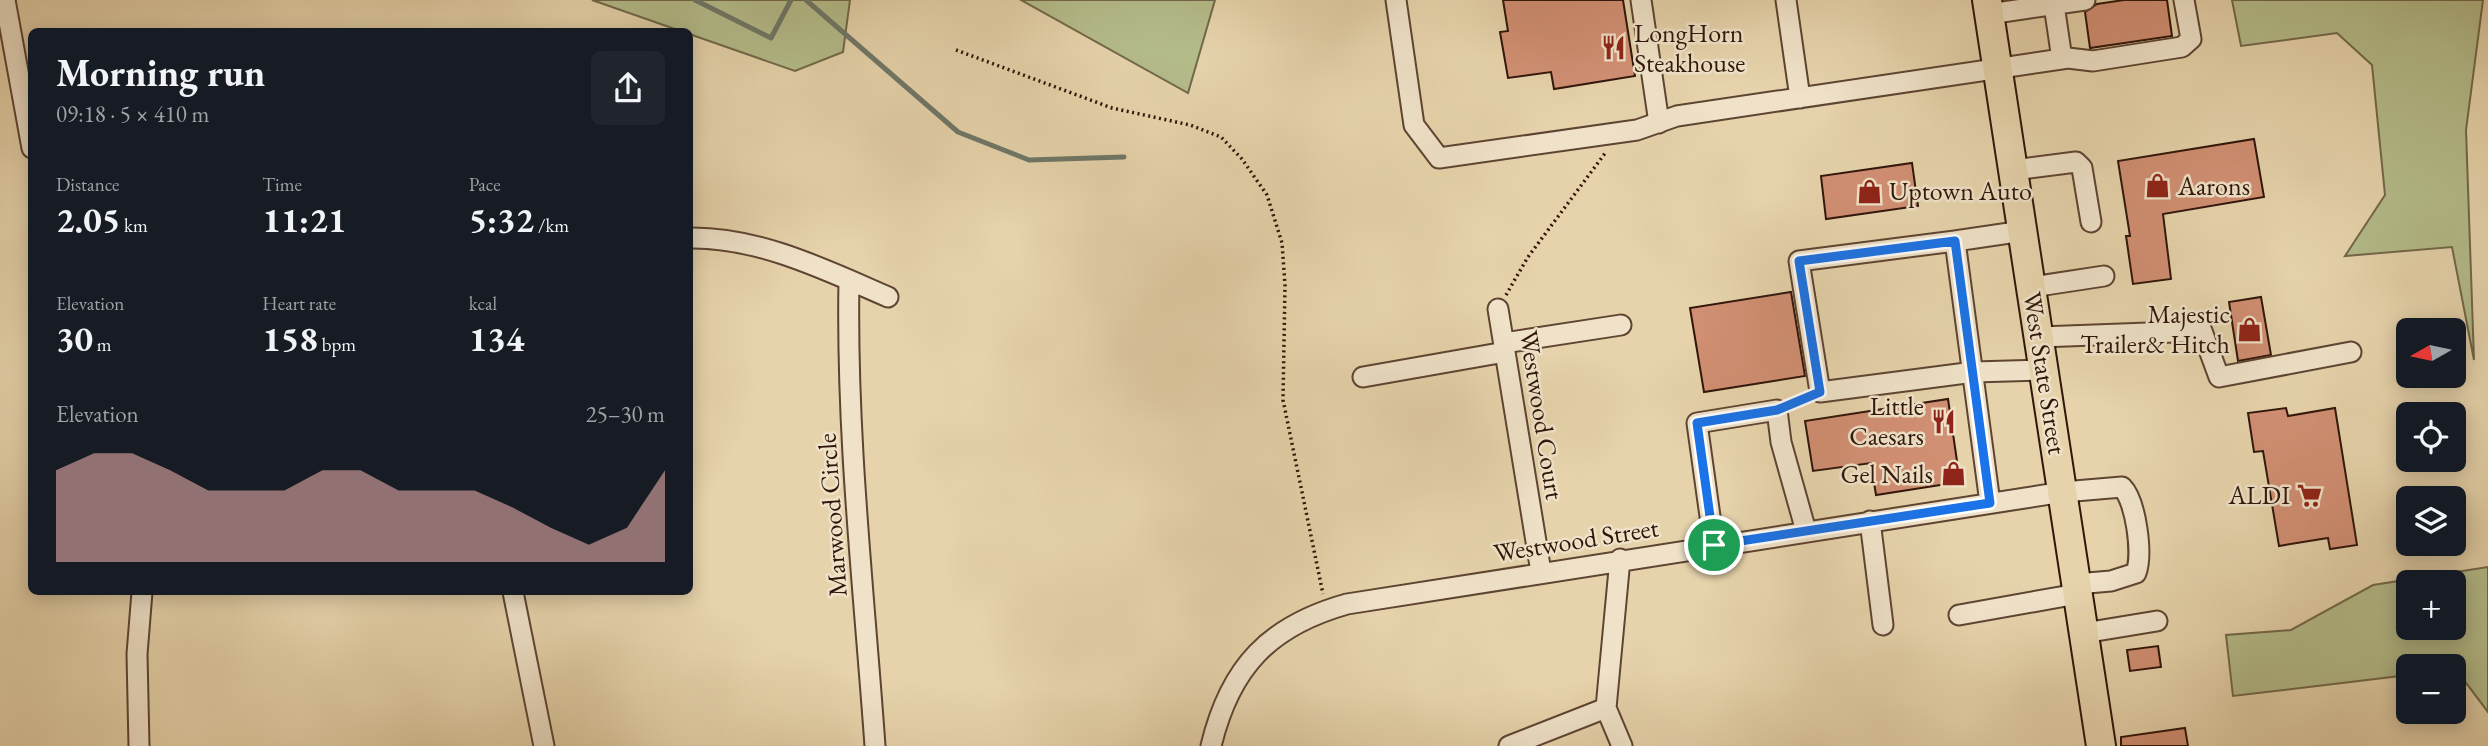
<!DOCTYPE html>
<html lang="en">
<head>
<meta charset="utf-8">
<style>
  :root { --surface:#171b24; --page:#20242c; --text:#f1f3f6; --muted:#9ea1a6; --accent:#c59692 }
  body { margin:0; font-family:"EB Garamond",serif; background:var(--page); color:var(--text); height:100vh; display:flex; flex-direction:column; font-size:26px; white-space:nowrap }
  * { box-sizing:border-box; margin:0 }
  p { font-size:23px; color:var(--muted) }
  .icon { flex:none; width:38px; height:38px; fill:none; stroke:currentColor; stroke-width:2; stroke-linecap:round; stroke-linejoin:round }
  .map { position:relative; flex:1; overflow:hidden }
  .side { position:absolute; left:28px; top:28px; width:665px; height:567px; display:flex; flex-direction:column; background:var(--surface); border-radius:10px; box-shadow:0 4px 18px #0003 }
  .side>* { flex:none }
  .needle { width:46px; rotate:261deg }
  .fabs { position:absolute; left:2396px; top:318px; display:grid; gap:14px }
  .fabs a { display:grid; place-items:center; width:70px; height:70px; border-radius:10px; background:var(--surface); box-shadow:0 4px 18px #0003; font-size:35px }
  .pin { position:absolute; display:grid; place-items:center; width:60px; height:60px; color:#fff; margin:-30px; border:4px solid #fff; border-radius:50%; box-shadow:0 2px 7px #0007 }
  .round { display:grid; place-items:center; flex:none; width:74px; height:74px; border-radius:10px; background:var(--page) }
  .overview { display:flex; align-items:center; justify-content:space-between; height:119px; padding:0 28px }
  h1 { font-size:38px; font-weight:700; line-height:52px }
  .figures { display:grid; grid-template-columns:repeat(3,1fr); gap:10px; height:119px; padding:7px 28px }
  .figures div { display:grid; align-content:center }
  .figures b { font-size:35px; font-weight:700 }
  .figures small { font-size:19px; font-weight:400 }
  .figures p { font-size:19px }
  .chart { height:196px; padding:14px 28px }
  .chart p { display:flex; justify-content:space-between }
  .chart svg { width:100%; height:126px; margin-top:7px; fill:var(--accent); opacity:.7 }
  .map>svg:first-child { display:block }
  .green { fill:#b4bc8a; stroke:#72684a; stroke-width:2; fill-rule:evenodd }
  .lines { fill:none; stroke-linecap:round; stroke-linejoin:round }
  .stream { stroke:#6e7768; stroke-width:5 }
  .building { fill:#d18f73; stroke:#30150a; stroke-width:2 }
  .minor-casing { stroke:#5e4432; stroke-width:23 }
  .highway-casing { stroke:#30150a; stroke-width:32 }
  .path { stroke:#30150a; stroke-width:3.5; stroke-dasharray:2 3.5; stroke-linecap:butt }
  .minor { stroke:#efe2c8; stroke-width:19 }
  .highway { stroke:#e6d3ab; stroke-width:28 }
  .route-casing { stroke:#fff; stroke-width:14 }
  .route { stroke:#1a73e8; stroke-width:9 }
  .labels { text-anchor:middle; stroke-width:5; stroke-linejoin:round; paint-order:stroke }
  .poi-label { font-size:26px; fill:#30150a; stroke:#efe2c8; text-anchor:end }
  .street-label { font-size:26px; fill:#30150a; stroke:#efe2c8 }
</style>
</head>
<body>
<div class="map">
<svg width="2488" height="746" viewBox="0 0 2488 746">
  <rect width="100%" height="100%" fill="#e6d3ab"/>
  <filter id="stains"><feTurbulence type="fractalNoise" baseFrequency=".00286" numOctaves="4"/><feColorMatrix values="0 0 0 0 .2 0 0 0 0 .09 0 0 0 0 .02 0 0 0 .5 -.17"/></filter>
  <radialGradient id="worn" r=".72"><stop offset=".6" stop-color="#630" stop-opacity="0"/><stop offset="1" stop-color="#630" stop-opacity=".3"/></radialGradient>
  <!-- green -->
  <path class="green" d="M592,0H850L843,52L795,71Z
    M1021,0H1215L1188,93Z
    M2232,0H2483L2466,130L2474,360L2452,247L2345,256L2385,195L2372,65L2337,33L2241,46Z
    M2488,567V712L2454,667H2408V675L2233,696L2226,635L2291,630L2373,585ZM2408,583H2454V628H2408Z"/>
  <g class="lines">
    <!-- stream -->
    <path class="stream" d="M695,0L771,38L791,0
      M806,0L958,132L1029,160L1124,157"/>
  </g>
  <!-- building -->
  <path class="building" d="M1503,0H1623L1635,76L1554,89L1551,72L1508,78L1500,32L1508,31Z
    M2124,0H2167L2172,36L2090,48L2085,12L2097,4Z
    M2254,139L2264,197L2163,214L2171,279L2133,284L2126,236H2130L2118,161Z
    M1912,163L1918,206L1826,219L1821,176Z
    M1791,292L1805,376L1704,392L1690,308Z
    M2261,297L2271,355L2238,361L2229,302Z
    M1948,399L1960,482L1876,495L1871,463L1813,471L1805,421Z
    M2286,408L2288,416L2335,408L2357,545L2330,549L2328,538L2279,546L2263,451L2254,452L2248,413Z
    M2158,646L2161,667L2130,671L2127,650Z
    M2185,728L2188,746H2121V737Z"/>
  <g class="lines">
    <defs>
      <path id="minor" d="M5,0L32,148
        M1396,0L1414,125L1439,158L1637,130L1677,116L2068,58L2093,61L2182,47L2191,39L2184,0
        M1641,0L1659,123
        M1786,0L1800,98
        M2054,5L2062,59
        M1989,14L2085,0
        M2014,170L2076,162L2082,168L2091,222
        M690,238C759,237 826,270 888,297
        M1955,241L1799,261L1820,392L1974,372L2045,370
        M849,280C846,435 864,591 875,746
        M2032,287L2104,276
        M1498,309L1541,572
        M2040,337L2202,331L2219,377L2351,352
        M1504,343L1621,325
        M1363,377L1505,352
        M1990,503L1955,241L2023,231
        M1870,521L1883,625
        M1714,545L1697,423L1777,410L1781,442L1806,531
        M513,592L544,746
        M1959,615L2077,594
        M2084,633L2157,621
        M1606,708L1620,559
        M139,746L137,654L142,592
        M1211,746C1230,667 1269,626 1347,604L2063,492L2122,487C2136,501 2143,554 2136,573L2111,581L2076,584
        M1509,746L1606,708L1622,746"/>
      <path id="highway" d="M1987,0L2101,746"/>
    </defs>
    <!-- minor casing -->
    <use href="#minor" class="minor-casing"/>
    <!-- highway casing -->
    <use href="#highway" class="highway-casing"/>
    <!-- path -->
    <path class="path" d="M956,50L1112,108L1190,125L1221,137L1242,159L1267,195L1282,243L1285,285L1283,400L1323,594
      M1506,295L1528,257L1606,152"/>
    <!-- minor -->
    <use href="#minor" class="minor"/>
    <!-- highway -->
    <use href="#highway" class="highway"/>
  </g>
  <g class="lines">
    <defs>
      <path id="route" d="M1955,241L1990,503L1714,545L1697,423L1777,410L1820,392L1799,261Z"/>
    </defs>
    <!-- route casing -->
    <use href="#route" class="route-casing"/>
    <!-- route -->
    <use href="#route" class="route"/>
  </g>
  <!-- icons -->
  <defs>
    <symbol id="restaurant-bare" viewBox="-9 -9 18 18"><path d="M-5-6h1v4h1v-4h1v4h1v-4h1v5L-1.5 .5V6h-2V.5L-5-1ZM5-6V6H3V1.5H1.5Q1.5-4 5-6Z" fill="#8f2418" stroke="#efe2c8" stroke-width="2.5" paint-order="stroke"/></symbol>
    <symbol id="shop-bare" viewBox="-9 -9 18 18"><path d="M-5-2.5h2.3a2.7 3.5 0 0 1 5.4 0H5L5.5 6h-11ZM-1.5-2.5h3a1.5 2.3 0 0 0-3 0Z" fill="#8f2418" stroke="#efe2c8" stroke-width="2.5" paint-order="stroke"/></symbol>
    <symbol id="supermarket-bare" viewBox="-9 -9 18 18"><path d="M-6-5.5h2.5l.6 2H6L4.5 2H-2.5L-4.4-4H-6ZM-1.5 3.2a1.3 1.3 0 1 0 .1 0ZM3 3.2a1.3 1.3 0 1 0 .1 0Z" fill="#8f2418" stroke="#efe2c8" stroke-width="2.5" paint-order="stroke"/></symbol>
  </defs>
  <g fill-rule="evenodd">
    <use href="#restaurant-bare" x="1596" y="30" width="35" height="35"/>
    <use href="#shop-bare" x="2140" y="168" width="35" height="35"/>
    <use href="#shop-bare" x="1852" y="174" width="35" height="35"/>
    <use href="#shop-bare" x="2232" y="312" width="35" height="35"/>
    <use href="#restaurant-bare" x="1926" y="404" width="35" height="35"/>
    <use href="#shop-bare" x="1936" y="456" width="35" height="35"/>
    <use href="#supermarket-bare" x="2292" y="478" width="35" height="35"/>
  </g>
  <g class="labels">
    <!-- poi labels -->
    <g class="poi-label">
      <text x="1634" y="42" text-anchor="start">LongHorn<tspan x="1634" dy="30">Steakhouse</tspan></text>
      <text x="2178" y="195" text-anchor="start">Aarons</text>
      <text x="1889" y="200" text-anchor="start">Uptown Auto</text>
      <text x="2230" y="323">Majestic<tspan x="2230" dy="30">Trailer&amp; Hitch</tspan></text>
      <text x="1924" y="415">Little<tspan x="1924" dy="30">Caesars</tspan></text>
      <text x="1933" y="483">Gel Nails</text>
      <text x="2290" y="504">ALDI</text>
    </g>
    <!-- street labels -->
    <g class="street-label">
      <text transform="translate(2045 373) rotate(81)" y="9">West State Street</text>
      <text transform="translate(1542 415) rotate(81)" y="9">Westwood Court</text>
      <text transform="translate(832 515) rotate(-94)" y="9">Marwood Circle</text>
      <text transform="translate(1576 540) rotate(-9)" y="9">Westwood Street</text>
    </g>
  </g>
  <rect width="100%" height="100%" filter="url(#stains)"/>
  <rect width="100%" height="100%" fill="url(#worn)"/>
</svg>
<div class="fabs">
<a><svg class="needle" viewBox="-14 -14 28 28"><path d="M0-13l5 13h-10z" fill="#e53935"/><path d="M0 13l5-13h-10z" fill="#9ea1a6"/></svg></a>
<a><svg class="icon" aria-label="locate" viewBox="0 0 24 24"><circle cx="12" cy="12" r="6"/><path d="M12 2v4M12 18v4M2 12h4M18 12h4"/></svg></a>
<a><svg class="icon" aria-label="layers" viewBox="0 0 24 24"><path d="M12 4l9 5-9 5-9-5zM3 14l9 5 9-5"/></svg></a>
<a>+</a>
<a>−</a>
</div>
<div class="pin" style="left:1714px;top:545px;background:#1e9e55"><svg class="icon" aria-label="arrive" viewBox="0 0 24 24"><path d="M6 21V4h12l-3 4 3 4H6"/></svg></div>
<section class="side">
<div class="overview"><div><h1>Morning run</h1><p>09:18 · 5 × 410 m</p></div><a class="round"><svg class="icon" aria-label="share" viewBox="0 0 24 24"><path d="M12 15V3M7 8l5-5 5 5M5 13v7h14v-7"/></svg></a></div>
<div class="figures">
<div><p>Distance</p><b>2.05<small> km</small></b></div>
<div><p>Time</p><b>11:21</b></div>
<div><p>Pace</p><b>5:32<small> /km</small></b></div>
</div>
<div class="figures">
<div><p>Elevation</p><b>30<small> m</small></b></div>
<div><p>Heart rate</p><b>158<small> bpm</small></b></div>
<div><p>kcal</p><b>134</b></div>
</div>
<div class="chart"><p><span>Elevation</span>25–30 m</p>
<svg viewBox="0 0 160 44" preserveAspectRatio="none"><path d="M0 44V12L10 6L20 6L30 12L40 19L50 19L60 19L70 12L80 12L90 19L100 19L110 19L120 25L130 32L140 38L150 32L160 12V44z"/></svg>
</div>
</section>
</div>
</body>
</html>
